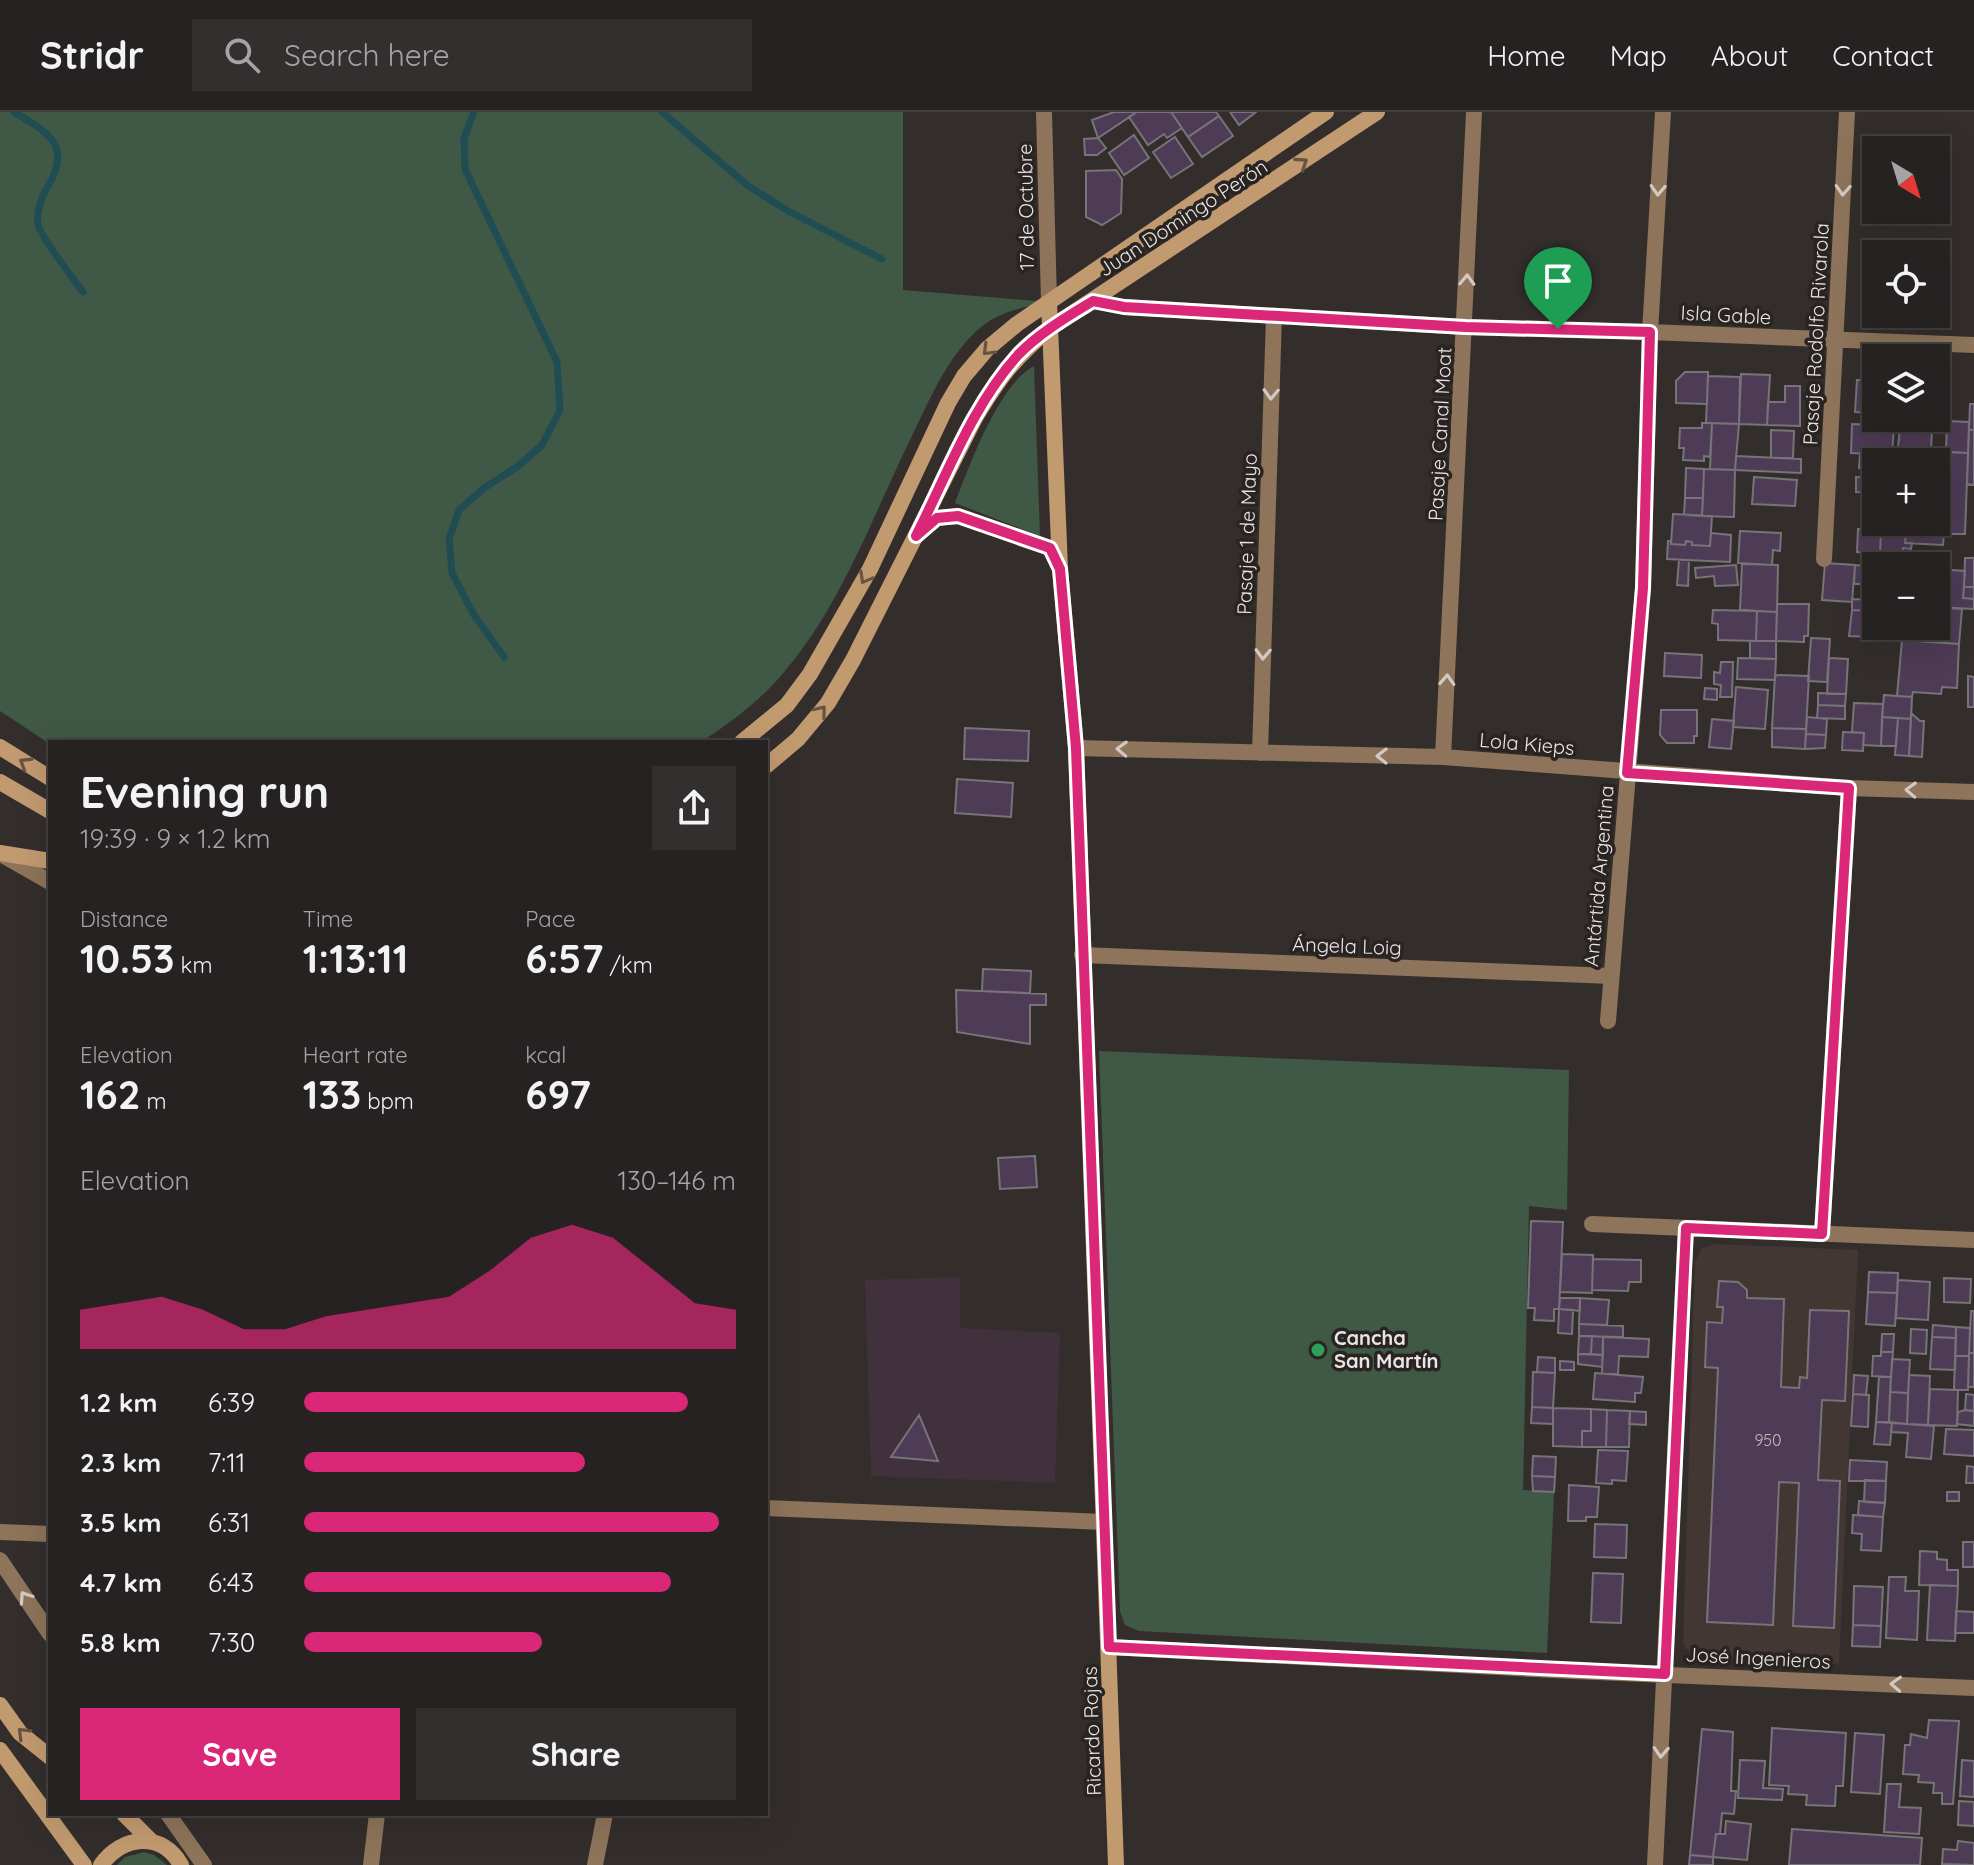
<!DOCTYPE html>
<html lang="en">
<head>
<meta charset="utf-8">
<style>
  :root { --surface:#262221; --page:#322f2e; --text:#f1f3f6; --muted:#a4a4a5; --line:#423f3f; --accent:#db2777 }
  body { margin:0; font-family:Quicksand,sans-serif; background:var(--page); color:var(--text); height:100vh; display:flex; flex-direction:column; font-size:30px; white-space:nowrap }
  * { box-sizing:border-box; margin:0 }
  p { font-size:26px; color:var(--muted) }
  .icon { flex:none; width:44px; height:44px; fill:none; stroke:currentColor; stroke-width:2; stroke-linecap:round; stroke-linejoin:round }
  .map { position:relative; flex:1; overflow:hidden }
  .sheet { position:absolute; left:48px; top:628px; width:720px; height:1076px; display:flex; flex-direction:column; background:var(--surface); border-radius:0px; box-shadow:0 8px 32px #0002,0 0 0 2px var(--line) }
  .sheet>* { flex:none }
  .needle { width:52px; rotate:142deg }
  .buttons { position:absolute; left:1862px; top:24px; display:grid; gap:16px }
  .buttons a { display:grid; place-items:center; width:88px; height:88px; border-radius:0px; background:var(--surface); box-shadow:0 8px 32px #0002,0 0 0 2px var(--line); font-size:40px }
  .pin { position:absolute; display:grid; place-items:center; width:68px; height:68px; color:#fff; margin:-82px -34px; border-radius:50% 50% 50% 0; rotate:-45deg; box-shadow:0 0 8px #0007 }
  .pin .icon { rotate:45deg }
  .round { display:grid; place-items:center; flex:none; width:84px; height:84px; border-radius:0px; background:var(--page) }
  .head { display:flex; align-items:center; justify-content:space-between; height:136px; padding:0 32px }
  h1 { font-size:44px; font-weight:800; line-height:60px }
  .metrics { display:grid; grid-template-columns:repeat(3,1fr); gap:12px; height:136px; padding:8px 32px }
  .metrics div { display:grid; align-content:center }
  .metrics b { font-size:40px; font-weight:800 }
  .metrics small { font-size:22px; font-weight:400 }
  .metrics p { font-size:22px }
  .chart { height:224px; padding:16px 32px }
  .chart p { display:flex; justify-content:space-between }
  .chart svg { width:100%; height:144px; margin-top:8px; fill:var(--accent); opacity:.7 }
  .button { display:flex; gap:16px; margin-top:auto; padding:16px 32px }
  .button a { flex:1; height:92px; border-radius:0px; background:var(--accent); color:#fff; font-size:32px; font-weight:800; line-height:92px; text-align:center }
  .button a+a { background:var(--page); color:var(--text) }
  ul { padding:0 32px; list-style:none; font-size:26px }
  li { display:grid; grid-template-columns:128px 96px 1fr; align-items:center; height:60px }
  li i { height:20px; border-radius:10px; background:var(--accent) }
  header { display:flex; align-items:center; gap:48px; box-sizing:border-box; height:112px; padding:0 40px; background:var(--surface); border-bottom:2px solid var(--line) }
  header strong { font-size:38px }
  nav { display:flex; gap:44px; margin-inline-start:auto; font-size:28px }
  .search { width:560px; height:72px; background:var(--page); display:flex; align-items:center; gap:20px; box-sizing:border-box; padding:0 28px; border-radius:0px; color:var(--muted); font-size:30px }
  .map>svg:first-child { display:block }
  .built { fill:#423733 }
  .industrial { fill:#41313c }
  .green { fill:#405846 }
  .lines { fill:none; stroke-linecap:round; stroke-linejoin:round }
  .stream { stroke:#204d53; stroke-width:7 }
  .building { fill:#4e3b56; stroke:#777479; stroke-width:2 }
  .street { stroke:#8d745a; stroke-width:16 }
  .secondary { stroke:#c29a70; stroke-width:16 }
  .oneway { stroke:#665341 }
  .oneway2 { stroke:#d2c9c2 }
  .route-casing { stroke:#fff; stroke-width:16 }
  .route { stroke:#db2777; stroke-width:10 }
  .leisure-dot { fill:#2e9e5b; stroke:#292422; stroke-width:3 }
  .labels { text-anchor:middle; stroke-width:7; stroke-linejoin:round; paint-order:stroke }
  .number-label { font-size:16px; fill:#c2bac0 }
  .street-label { font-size:20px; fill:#e9e5e4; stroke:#292422 }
  .poi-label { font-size:20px; font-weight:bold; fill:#e9e5e4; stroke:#292422; text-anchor:start }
</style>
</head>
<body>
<header>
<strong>Stridr</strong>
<div class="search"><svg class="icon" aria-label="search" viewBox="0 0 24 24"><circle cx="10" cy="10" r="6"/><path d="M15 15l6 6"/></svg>Search here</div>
<nav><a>Home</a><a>Map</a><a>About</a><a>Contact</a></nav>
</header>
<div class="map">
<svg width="1974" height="1753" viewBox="0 0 1974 1753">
  <rect width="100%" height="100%" fill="#332e2c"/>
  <!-- built -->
  <path class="built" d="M1716,1132L1858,1138L1839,1552L1700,1545L1693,1543L1683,1532L1695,1150L1702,1136Z"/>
  <!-- industrial -->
  <path class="industrial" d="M960,1165V1216L1060,1221L1055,1371L871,1364L865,1168Z"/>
  <!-- green -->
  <path class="green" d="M0,0H903V178L1049,190C1024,195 1001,199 981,215C947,244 929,289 910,328C872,406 841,493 785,559C761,588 732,610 701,630H50V632L0,599Z
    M1034,254L1040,424L955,391C969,354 999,272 1034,254Z
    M1099,939L1569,958L1567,1098L1529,1094L1523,1378L1554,1380L1547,1541L1139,1519L1125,1513L1120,1499Z
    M144,1740L154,1743L167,1753H117L125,1745Z"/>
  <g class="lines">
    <!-- stream -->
    <path class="stream" d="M14,0C49,21 73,34 47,76C41,87 36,99 38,112C39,122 74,168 83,180
      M474,0L464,26L465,57L557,250L560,298L542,333L517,355L484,376L459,398L449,427L452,461L474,503L504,545
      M662,0L747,73L788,99L882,147"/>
  </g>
  <!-- building -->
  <path class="building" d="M1114,0H1137L1098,26L1092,8Z
    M1137,0H1171L1182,16L1167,26L1164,22L1148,33L1129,5Z
    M1171,0H1216L1219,4L1188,25Z
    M1230,0H1256L1239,13Z
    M1219,4L1233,24L1202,45L1188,25Z
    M1134,23L1149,46L1124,63L1109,41Z
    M1175,25L1193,52L1171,66L1153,40Z
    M1098,26L1106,36L1097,43H1085L1084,27Z
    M1116,58L1122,67L1121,101L1102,113L1086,105V59Z
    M1685,260H1708L1707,292L1676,291V269Z
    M1741,262L1770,263L1767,313L1739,312Z
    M1708,264L1740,265L1739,312L1706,311Z
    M1857,268H1876V301L1855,300Z
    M1785,274H1800V314L1767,313L1768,290H1785Z
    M1970,292H1974V318H1969Z
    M1947,309L1969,310L1968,341L1946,340Z
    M1702,311H1712L1710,345L1704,344V349L1683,348L1684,336H1679L1680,316H1702Z
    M1712,311L1739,312L1735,358L1710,357Z
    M1852,312L1894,314L1892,343L1851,341Z
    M1900,316L1932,318L1931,338L1898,335Z
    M1771,318L1794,319L1793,346H1771Z
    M1969,318H1974V373L1967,372Z
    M1933,339L1968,341L1965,422H1941L1942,384H1936V350H1932Z
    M1860,342L1884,343L1883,350H1876V357L1859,356Z
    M1884,343L1920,345V350H1883Z
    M1736,344L1801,347V361L1735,358Z
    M1686,356L1704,357L1703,386H1685Z
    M1704,357L1735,358L1734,405L1702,404Z
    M1754,365L1797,368L1795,394L1752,392Z
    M1856,365L1876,366V381L1856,380Z
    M1936,384H1942L1941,402H1936Z
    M1685,386H1703L1702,404L1684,403Z
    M1673,402L1712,404L1710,434L1692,433V430L1686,429L1685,433L1671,432Z
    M1936,402H1941V422L1910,420V410H1936Z
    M1886,410H1910V420L1885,419Z
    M1858,417L1881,419L1880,442L1857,440Z
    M1740,419L1781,421L1780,439L1773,438L1772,453L1738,451Z
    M1881,419L1906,420L1905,431H1912L1911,437L1903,436L1902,443L1880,442Z
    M1906,420L1944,422L1943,433L1905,431Z
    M1711,421L1731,423L1730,450L1667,447L1668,429H1671V432L1685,433L1686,429L1692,430V433L1710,434Z
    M1965,446H1974V475H1964Z
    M1679,448H1689L1688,474L1677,473Z
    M1825,451L1855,453L1852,490L1822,488Z
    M1742,452L1778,453L1777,500L1740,498Z
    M1736,453L1738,473L1715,474L1714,464L1696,466L1695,456Z
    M1855,453L1876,454V478H1873V472H1854Z
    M1936,457L1965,459L1963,486L1974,487V497L1936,495Z
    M1964,475H1974V487L1963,486Z
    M1852,487L1873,488V499L1852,498Z
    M1777,492H1809L1808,524H1804V530L1776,529Z
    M1936,495L1962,497L1959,532L1902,528L1903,514H1936Z
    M1713,498L1757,499L1756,529L1718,528V512L1712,511Z
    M1852,498L1873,499L1871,525L1849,524Z
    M1757,499L1777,500L1776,529H1756Z
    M1811,526L1830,527L1827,570L1808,569Z
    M1902,528L1959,532L1957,576L1942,575L1941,582L1913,580L1912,585L1897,584Z
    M1750,529H1776V547L1750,546Z
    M1665,541L1702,543L1701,566L1664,564Z
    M1738,546L1776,547L1775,568L1737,567Z
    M1829,546L1848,547L1846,582H1827Z
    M1721,550H1733L1732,585H1720L1721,573L1714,572V560L1720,561Z
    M1775,563L1809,564L1806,617L1772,616Z
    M1968,564L1974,565V595H1968Z
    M1736,575L1768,578L1765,617L1733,615Z
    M1705,576L1717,577V588L1704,587Z
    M1818,581L1846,582L1845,594L1818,593Z
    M1884,583L1912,585L1911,607L1882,605Z
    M1854,591L1883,592L1881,634L1863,633L1864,621L1852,620Z
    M1818,593L1845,594V607L1817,606Z
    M1661,598H1697V624H1694V631H1667L1660,623Z
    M1911,601L1920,609H1924L1922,645L1909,644Z
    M1807,605L1827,607L1826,623L1806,622Z
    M1882,605L1898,606L1896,634H1881Z
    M1898,606L1911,607L1909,644L1895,643Z
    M1712,607L1734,609L1731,637L1709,635Z
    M965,616L1029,619L1028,649L964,647Z
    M1772,616L1806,617L1805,637L1772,635Z
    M1843,620L1864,621L1863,639L1842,638Z
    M1806,622L1826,623L1825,636L1805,637Z
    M957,667L1013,671L1011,705L955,701Z
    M983,857L1031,859L1030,881L982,879Z
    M956,878L1046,882V893H1030V932L957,920Z
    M1035,1044L1037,1075L1000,1077L998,1046Z
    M1531,1109L1563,1110L1559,1197H1554V1209L1534,1208L1535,1196H1528Z
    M1562,1142L1593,1143L1592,1181L1560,1180Z
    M1593,1147L1641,1148V1170H1629L1628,1179L1592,1178Z
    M1869,1160L1898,1161L1897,1181L1868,1180Z
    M1944,1166L1971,1167L1970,1191L1944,1190Z
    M1898,1168L1930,1170L1928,1208L1896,1206Z
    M1719,1169L1738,1170L1747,1178V1186L1784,1187L1781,1275L1799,1276L1800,1265L1807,1266L1810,1198L1849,1199L1845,1289L1822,1288L1818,1368L1840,1369L1834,1516L1793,1514L1799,1371L1779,1370L1773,1513L1707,1510L1718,1256L1705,1255L1707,1210L1722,1211L1723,1195H1717Z
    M1868,1180L1897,1181L1895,1214L1866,1212Z
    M1560,1186H1580V1199L1559,1197Z
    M1580,1186L1609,1188L1607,1213L1579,1212Z
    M1559,1197L1573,1198L1572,1222L1558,1221Z
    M1971,1199H1974V1241H1969Z
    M1579,1212L1623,1214V1225L1579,1224Z
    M1933,1213L1956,1215V1226L1932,1225Z
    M1956,1215L1970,1216L1969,1244H1955Z
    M1911,1217L1927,1218L1926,1242L1910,1241Z
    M1882,1222H1894L1893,1240H1881Z
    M1579,1224H1592L1591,1242H1578Z
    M1592,1224L1603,1225V1243L1591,1242Z
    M1603,1225L1649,1227L1648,1245L1619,1244L1618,1262H1602Z
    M1932,1225L1956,1226L1955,1258L1930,1257Z
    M1881,1240H1893L1891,1265L1872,1264L1873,1244H1881Z
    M1969,1241H1974V1275H1968Z
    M1578,1242L1603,1243L1602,1255L1578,1252Z
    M1955,1244H1969L1968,1278H1954Z
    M1538,1245L1555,1246V1261L1537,1260Z
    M1892,1247L1910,1248L1908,1281L1890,1280Z
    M1560,1249L1574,1250V1258H1560Z
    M1533,1260L1555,1261L1553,1296L1532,1295Z
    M1595,1261L1643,1265L1641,1281H1635V1290L1593,1287Z
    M1854,1263L1868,1264L1866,1283L1853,1282Z
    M1909,1263L1930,1264L1928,1313L1907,1312Z
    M1879,1265H1891L1889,1310H1876Z
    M1930,1277L1958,1278L1957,1314L1928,1313Z
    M1890,1280L1908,1281L1907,1312L1889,1310Z
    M1853,1282L1869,1283L1868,1315L1851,1314Z
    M1966,1282L1974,1283V1299L1965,1298Z
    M1532,1295L1553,1296V1312L1531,1311Z
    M1553,1296L1591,1297V1319H1582V1335L1553,1334Z
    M1591,1297L1607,1298L1606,1335H1582V1319H1591Z
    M1607,1298L1630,1299L1629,1335H1606Z
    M1965,1298L1974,1299V1314L1957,1312L1958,1300Z
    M1630,1299L1646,1300V1313L1629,1312Z
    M919,1303L938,1349L891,1345Z
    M1876,1310L1892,1311L1890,1333L1874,1332Z
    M1892,1311L1934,1314L1931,1347L1906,1345L1908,1321L1891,1320Z
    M1946,1317L1974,1318V1344L1944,1342Z
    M1598,1338L1628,1339L1626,1369L1612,1368V1372L1596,1371Z
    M1533,1344L1556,1345L1555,1365L1532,1364Z
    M1850,1348L1887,1350L1886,1369H1849Z
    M1967,1354L1974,1355V1371H1966Z
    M1532,1364L1555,1365L1554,1380L1533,1379Z
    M1865,1368L1886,1369L1885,1391L1864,1390Z
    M1569,1373L1599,1375L1597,1405H1586V1409H1568Z
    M1947,1380H1959V1389H1947Z
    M1859,1389L1885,1391L1883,1405L1858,1403Z
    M1853,1403L1883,1405L1881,1439L1861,1438L1862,1422L1852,1421Z
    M1595,1412L1627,1413L1626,1446L1594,1445Z
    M1963,1430H1974V1455H1963Z
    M1920,1439L1937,1440V1447L1947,1448V1458H1958V1474L1919,1473Z
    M1593,1461L1623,1462L1621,1511L1591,1510Z
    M1889,1465H1906L1905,1479H1919L1917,1528L1886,1526Z
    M1930,1473L1958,1474L1955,1529L1927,1528Z
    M1854,1474L1883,1475L1881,1514L1853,1513Z
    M1956,1499L1974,1500V1521H1955Z
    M1853,1513L1881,1514L1880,1535L1852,1534Z
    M1929,1608L1959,1609L1953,1692H1942V1681H1933L1934,1671L1918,1670L1919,1663L1903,1662L1905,1633H1910L1911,1622L1927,1626Z
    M1772,1616L1846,1621L1843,1674H1836L1835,1694L1806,1693L1807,1683L1788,1682L1789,1674L1769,1673Z
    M1702,1617L1733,1620L1731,1679H1736L1734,1702L1722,1701L1720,1722H1716L1713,1745L1690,1743Z
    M1855,1621L1884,1623L1880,1682L1851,1680Z
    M1740,1648L1765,1649L1763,1676L1783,1677L1782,1688L1738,1686Z
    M1962,1648L1974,1649V1685L1960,1684Z
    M1887,1672H1901L1899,1695L1921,1696L1919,1722L1884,1720Z
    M1959,1689L1974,1690V1714L1958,1713Z
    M1726,1709L1751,1712L1747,1748L1713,1745L1716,1722H1725Z
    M1792,1717L1922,1726L1920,1753H1789Z
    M1958,1729L1974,1731V1753L1942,1752L1943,1737L1957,1738Z
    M1690,1743L1713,1745V1753H1689Z"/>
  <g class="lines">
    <!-- street -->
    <path class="street" d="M1044,0L1049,190
      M1093,189L1124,195L1465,215L1650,220L1974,233
      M916,424L937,406L958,404L1050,436L1060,457
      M1824,447L1847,0
      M1076,636L1443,645L1849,676L1974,680
      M1260,641L1274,204
      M1443,645L1474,0
      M1,742L50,770
      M1082,843L1611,864
      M1608,909L1643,476L1650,220L1663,0
      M1592,1112L1974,1128
      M1822,1122L1849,676
      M766,1396L1104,1410
      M0,1420L50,1422
      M0,1448L50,1522
      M1109,1535L1573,1559L1974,1576
      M168,1702L204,1753
      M371,1753L377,1702
      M595,1753L605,1702
      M1655,1753L1686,1116"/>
    <!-- secondary -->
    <path class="secondary" d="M1049,190L1060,457L1076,636L1116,1753
      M742,630L787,593L810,562L870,457L948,291L964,264L987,237L1017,212L1326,0
      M0,635L50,666
      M766,654L798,627L828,591L853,548L975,306C999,266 1014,246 1050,216L1377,0
      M0,670L50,699
      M0,741L50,749
      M0,1593L20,1621L50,1645
      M0,1638L84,1753
      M124,1702L151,1729
      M101,1753C122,1723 162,1719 181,1753"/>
  </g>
  <!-- one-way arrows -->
  <defs><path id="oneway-chevron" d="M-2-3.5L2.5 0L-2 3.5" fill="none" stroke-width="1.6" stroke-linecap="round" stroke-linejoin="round" transform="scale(2)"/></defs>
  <g class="oneway">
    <use href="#oneway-chevron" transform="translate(1302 51) rotate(-34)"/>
    <use href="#oneway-chevron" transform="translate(988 238) rotate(135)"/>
    <use href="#oneway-chevron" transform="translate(865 466) rotate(119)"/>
    <use href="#oneway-chevron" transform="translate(821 599) rotate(-51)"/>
    <use href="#oneway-chevron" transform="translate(25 651) rotate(-148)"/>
    <use href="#oneway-chevron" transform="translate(23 1621) rotate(-135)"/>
  </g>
  <g class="oneway2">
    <use href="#oneway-chevron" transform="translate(1658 78) rotate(93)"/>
    <use href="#oneway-chevron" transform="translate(1843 78) rotate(93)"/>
    <use href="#oneway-chevron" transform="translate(1467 168) rotate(-88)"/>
    <use href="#oneway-chevron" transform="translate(1271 282) rotate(92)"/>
    <use href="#oneway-chevron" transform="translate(1263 542) rotate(92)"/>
    <use href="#oneway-chevron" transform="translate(1447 568) rotate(-87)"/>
    <use href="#oneway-chevron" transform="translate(1122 637) rotate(-178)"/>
    <use href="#oneway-chevron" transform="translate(1382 644) rotate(-179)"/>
    <use href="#oneway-chevron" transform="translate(1911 678) rotate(-178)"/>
    <use href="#oneway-chevron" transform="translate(25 1485) rotate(-124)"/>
    <use href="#oneway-chevron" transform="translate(1896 1572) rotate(-177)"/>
    <use href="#oneway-chevron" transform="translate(1661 1640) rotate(93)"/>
  </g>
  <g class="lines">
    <defs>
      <path id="route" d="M1093,189L1124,195L1465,215L1650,220L1643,476L1627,661L1849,676L1822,1122L1686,1116L1665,1562L1109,1535L1076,636L1060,457L1050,436L958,404L937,406L916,424C947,363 972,294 1018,243C1039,221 1067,205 1093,189Z"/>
    </defs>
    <!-- route casing -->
    <use href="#route" class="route-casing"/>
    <!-- route -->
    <use href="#route" class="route"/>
  </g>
  <!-- markers -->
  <circle class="leisure-dot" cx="1318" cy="1238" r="8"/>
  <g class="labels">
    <!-- number labels -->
    <g class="number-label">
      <text x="1768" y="1334">950</text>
    </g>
    <!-- street labels -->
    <g class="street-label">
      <text transform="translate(1026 95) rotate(-91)" y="7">17 de Octubre</text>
      <text transform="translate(1183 106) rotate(-33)" y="7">Juan Domingo Perón</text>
      <text transform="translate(1726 203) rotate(3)" y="7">Isla Gable</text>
      <text transform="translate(1816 222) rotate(-87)" y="7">Pasaje Rodolfo Rivarola</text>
      <text transform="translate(1440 322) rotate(-87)" y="7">Pasaje Canal Moat</text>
      <text transform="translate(1247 422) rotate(-88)" y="7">Pasaje 1 de Mayo</text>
      <text transform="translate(1527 632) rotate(5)" y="7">Lola Kieps</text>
      <text transform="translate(1599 764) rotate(-85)" y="7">Antártida Argentina</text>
      <text transform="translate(1347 834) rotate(2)" y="7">Ángela Loig</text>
      <text transform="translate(1758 1546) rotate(3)" y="7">José Ingenieros</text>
      <text transform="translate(1092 1619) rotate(-92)" y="7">Ricardo Rojas</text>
    </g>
    <!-- poi labels -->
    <g class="poi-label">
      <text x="1334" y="1233">Cancha<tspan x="1334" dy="23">San Martín</tspan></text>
    </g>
  </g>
</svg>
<div class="buttons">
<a><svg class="needle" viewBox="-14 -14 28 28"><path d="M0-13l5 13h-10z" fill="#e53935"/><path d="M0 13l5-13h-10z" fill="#a4a4a5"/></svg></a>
<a><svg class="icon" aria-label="locate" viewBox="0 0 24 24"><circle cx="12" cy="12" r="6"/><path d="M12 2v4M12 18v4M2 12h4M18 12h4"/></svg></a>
<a><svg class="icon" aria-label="layers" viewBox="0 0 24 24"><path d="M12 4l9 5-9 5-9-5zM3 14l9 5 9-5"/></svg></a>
<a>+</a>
<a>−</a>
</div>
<div class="pin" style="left:1558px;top:217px;background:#1e9e55"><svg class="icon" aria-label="arrive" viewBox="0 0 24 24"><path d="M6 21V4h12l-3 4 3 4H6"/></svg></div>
<section class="sheet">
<div class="head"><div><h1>Evening run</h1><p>19:39 · 9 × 1.2 km</p></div><a class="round"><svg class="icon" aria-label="share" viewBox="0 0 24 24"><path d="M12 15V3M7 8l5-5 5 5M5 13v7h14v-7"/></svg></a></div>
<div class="metrics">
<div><p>Distance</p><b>10.53<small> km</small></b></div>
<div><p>Time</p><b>1:13:11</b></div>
<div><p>Pace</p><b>6:57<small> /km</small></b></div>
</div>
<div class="metrics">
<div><p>Elevation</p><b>162<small> m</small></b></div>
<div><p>Heart rate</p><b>133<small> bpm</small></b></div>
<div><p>kcal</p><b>697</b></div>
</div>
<div class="chart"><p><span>Elevation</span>130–146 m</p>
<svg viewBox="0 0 160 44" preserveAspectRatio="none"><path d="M0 44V32L10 30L20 28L30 32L40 38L50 38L60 34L70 32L80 30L90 28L100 20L110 10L120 6L130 10L140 20L150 30L160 32V44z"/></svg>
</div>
<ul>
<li><b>1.2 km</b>6:39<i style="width:89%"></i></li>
<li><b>2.3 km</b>7:11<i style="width:65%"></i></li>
<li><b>3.5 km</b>6:31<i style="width:96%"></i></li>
<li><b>4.7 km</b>6:43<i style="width:85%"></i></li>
<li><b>5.8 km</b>7:30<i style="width:55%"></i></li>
</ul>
<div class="button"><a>Save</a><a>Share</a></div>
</section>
</div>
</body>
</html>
